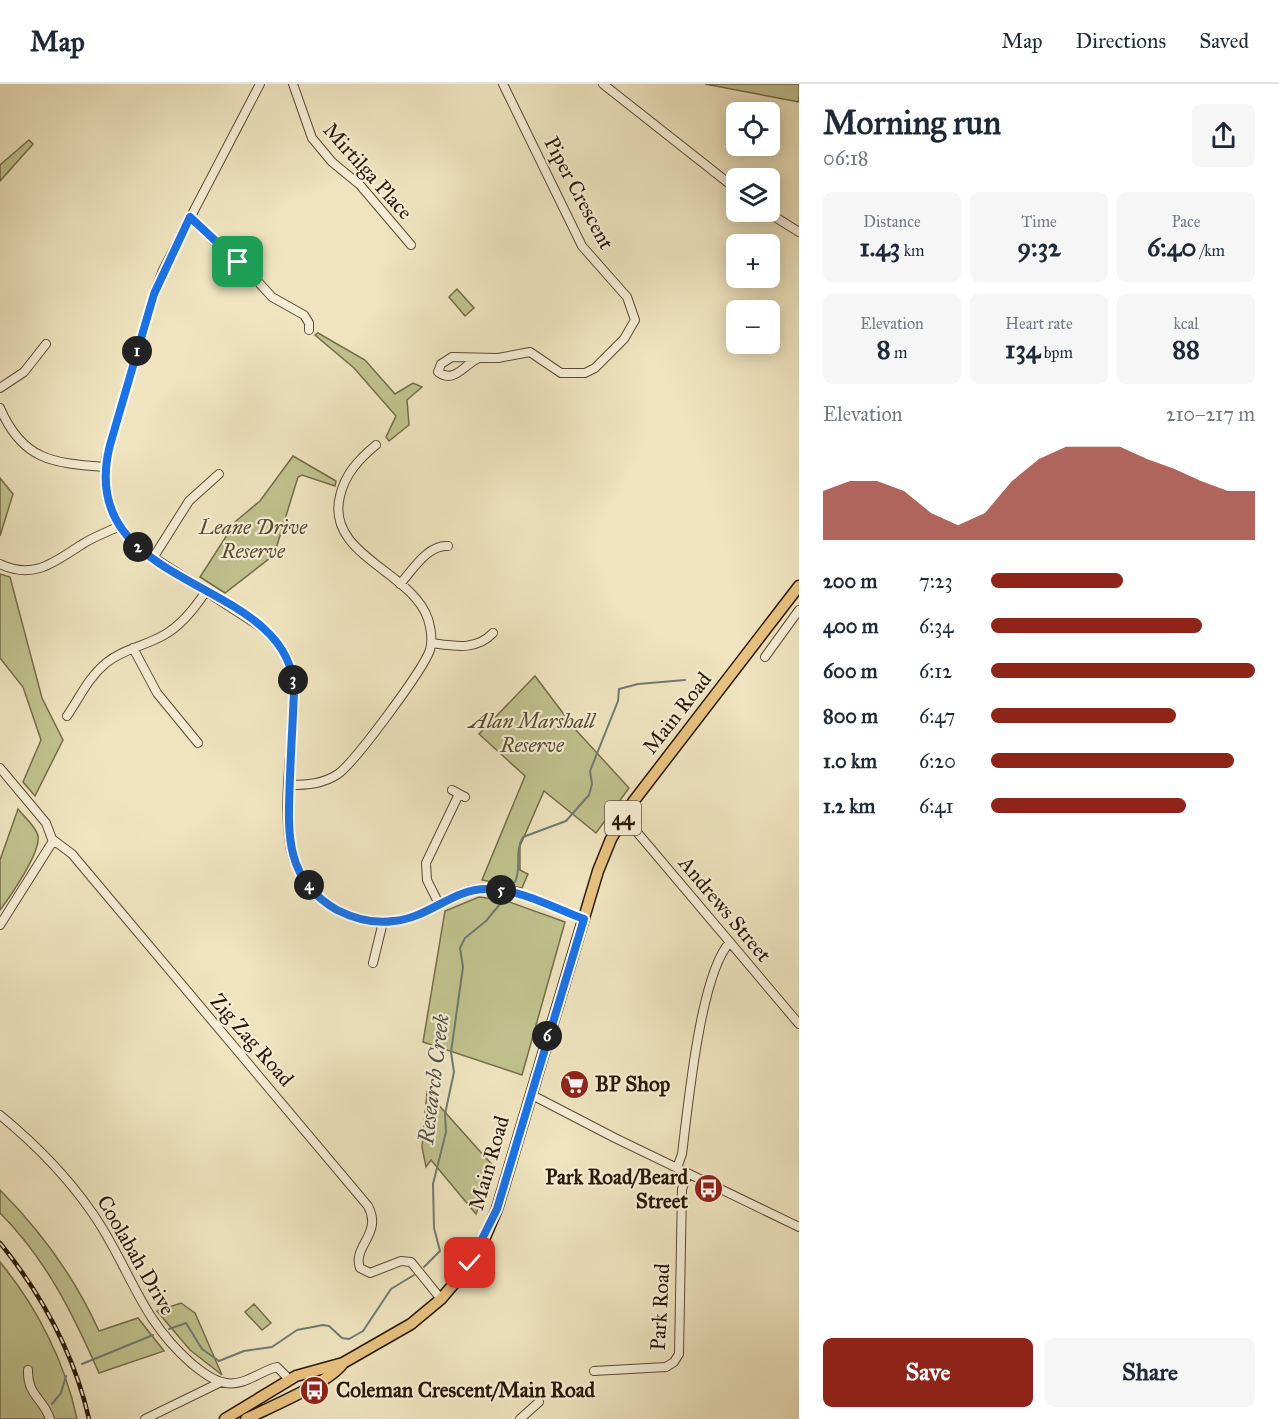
<!DOCTYPE html>
<html lang="en">
<head>
<meta charset="utf-8">
<style>
  :root { --surface:#fff; --page:#f6f6f7; --text:#1f2937; --muted:#747a83; --line:#e0e1e3; --accent:#8f2418 }
  body { margin:0; font-family:"IM FELL Great Primer",serif; background:var(--page); color:var(--text); height:100vh; display:flex; flex-direction:column; font-size:22px; white-space:nowrap }
  * { box-sizing:border-box; margin:0 }
  p { font-size:20px; color:var(--muted) }
  .icon { flex:none; width:33px; height:33px; fill:none; stroke:currentColor; stroke-width:2; stroke-linecap:round; stroke-linejoin:round }
  .map { position:relative; flex:1; overflow:hidden }
  .details { display:flex; flex-direction:column; background:var(--surface); width:480px }
  .details>* { flex:none }
  .fabs { position:absolute; left:726px; top:18px; display:grid; gap:12px }
  .fabs a { display:grid; place-items:center; width:54px; height:54px; border-radius:9px; background:var(--surface); box-shadow:0 3px 15px #0003; font-size:30px }
  .pin { position:absolute; display:grid; place-items:center; width:51px; height:51px; color:#fff; margin:-26px; border-radius:12px; box-shadow:0 3px 9px #0006 }
  .km { position:absolute; width:30px; height:30px; margin:-15px; border-radius:50%; background:#222; color:#fff; font-size:16px; line-height:30px; text-align:center }
  .round { display:grid; place-items:center; flex:none; width:63px; height:63px; border-radius:9px; background:var(--page) }
  .head { display:flex; align-items:center; justify-content:space-between; height:102px; padding:0 24px }
  h1 { font-size:33px; font-weight:800; line-height:45px }
  .figures { display:grid; grid-template-columns:repeat(3,1fr); gap:9px; height:102px; padding:6px 24px }
  .figures div { display:grid; align-content:center; border-radius:9px; background:var(--page); text-align:center }
  .figures b { font-size:26px; font-weight:800 }
  .figures small { font-size:16px; font-weight:400 }
  .figures p { font-size:16px }
  .chart { height:168px; padding:12px 24px }
  .chart p { display:flex; justify-content:space-between }
  .chart svg { width:100%; height:108px; margin-top:6px; fill:var(--accent); opacity:.7 }
  .button { display:flex; gap:12px; margin-top:auto; padding:12px 24px }
  .button a { flex:1; height:69px; border-radius:9px; background:var(--accent); color:#fff; font-size:24px; font-weight:800; line-height:69px; text-align:center }
  .button a+a { background:var(--page); color:var(--text) }
  ul { padding:0 24px; list-style:none; font-size:20px }
  li { display:grid; grid-template-columns:96px 72px 1fr; align-items:center; height:45px }
  li i { height:15px; border-radius:8px; background:var(--accent) }
  header { display:flex; align-items:center; gap:36px; box-sizing:border-box; height:84px; padding:0 30px; background:var(--surface); border-bottom:2px solid var(--line) }
  header strong { font-size:28px }
  nav { display:flex; gap:33px; margin-inline-start:auto; font-size:21px }
  main { display:flex; flex:1; min-height:0 }
  .map>svg:first-child { display:block }
  .green { fill:#c0c28e; stroke:#746d4b; stroke-width:1.5 }
  .lines { fill:none; stroke-linecap:round; stroke-linejoin:round }
  .stream { stroke:#6e7b73; stroke-width:2 }
  .minor-casing { stroke:#5a4b36; stroke-width:10 }
  .major-casing { stroke:#291808; stroke-width:13 }
  .minor { stroke:#f5edd5; stroke-width:8 }
  .major { stroke:#e8c280; stroke-width:10 }
  .rail-casing { stroke:#291808; stroke-width:4.5 }
  .rail { stroke:#f5edd5; stroke-width:2; stroke-dasharray:7; stroke-linecap:butt }
  .route-casing { stroke:#fff; stroke-width:12 }
  .route { stroke:#1a73e8; stroke-width:8 }
  .labels { text-anchor:middle; stroke-width:4.5; stroke-linejoin:round; paint-order:stroke }
  .shield { fill:#f5edd5; stroke:#665846; stroke-width:1.5 }
  .shield-label { font-size:20px; font-weight:bold; fill:#291808 }
  .street-label { font-size:21px; fill:#291808; stroke:#f5edd5 }
  .park-label { font-size:21px; font-style:italic; fill:#564b30; stroke:#f5edd5 }
  .poi-label { font-size:21px; font-weight:bold; fill:#291808; stroke:#f5edd5; text-anchor:start }
  .water-label { font-size:22px; font-style:italic; fill:#515246; stroke:#f5edd5 }
</style>
</head>
<body>
<header>
<strong>Map</strong>
<nav><a>Map</a><a>Directions</a><a>Saved</a></nav>
</header>
<main>
<div class="map">
<svg width="799" height="1335" viewBox="0 0 799 1335">
  <rect width="100%" height="100%" fill="#efe4bf"/>
  <filter id="stains"><feTurbulence type="fractalNoise" baseFrequency=".00333" numOctaves="4"/><feColorMatrix values="0 0 0 0 .2 0 0 0 0 .09 0 0 0 0 .02 0 0 0 .5 -.17"/></filter>
  <radialGradient id="worn" r=".72"><stop offset=".6" stop-color="#630" stop-opacity="0"/><stop offset="1" stop-color="#630" stop-opacity=".3"/></radialGradient>
  <!-- green -->
  <path class="green" d="M705,0H799V18Z
    M29,56L33,60L0,97V81Z
    M457,205L474,224L465,232L449,213Z
    M318,249L365,276L395,310L413,299L422,303L407,316L409,341L389,357L386,353L396,332L354,284L315,251Z
    M293,372L336,397L335,402L302,391L298,393L274,471L225,509L200,493L236,437L260,417Z
    M0,394L13,410L0,452Z
    M0,490L10,493L42,614L63,656L35,712L23,698L41,656L23,603L0,574Z
    M535,592L575,645L629,704L596,749L544,707L520,762V786L528,790L522,804L482,796L525,692L479,650Z
    M18,725C24,733 36,742 38,752C41,768 10,813 0,826V776Z
    M479,813L504,816L565,838L522,991L423,958L445,827Z
    M427,1008L494,1083L476,1130L431,1076L426,1083L422,1063Z
    M0,1106C41,1147 75,1194 99,1247L138,1234L164,1267L99,1289C73,1230 46,1175 0,1129Z
    M0,1178C37,1223 65,1278 77,1335H0Z
    M181,1219L195,1229L222,1291L190,1266L157,1227Z
    M254,1220L271,1239L262,1246L245,1228Z"/>
  <g class="lines">
    <!-- stream -->
    <path class="stream" d="M515,798C522,784 514,767 523,753L566,737L589,711L592,700L590,687L618,617L619,605L638,600L685,596
      M424,1183L440,1167L434,1144L433,1100L446,1048L445,1030L454,988L451,968L463,883L460,864L465,854L486,837L500,820
      M169,1245L186,1239L202,1265L219,1277L244,1267L272,1263L297,1246L323,1241L329,1242L342,1254L349,1255L363,1247L391,1205L414,1191
      M82,1280L153,1251
      M52,1320L61,1309L66,1292"/>
    <defs>
      <path id="minor" d="M260,0L163,186L154,210L106,375C101,409 114,441 139,464L267,547L287,573L294,599C295,650 283,703 289,754C295,813 357,851 413,833C436,826 454,807 479,805C514,802 552,823 584,835
        M293,0L312,54L332,78L360,101L411,161
        M603,0L736,105
        M767,128L799,148
        M190,133L225,168L251,190L272,213L304,231L309,239V246
        M477,275C464,281 454,300 438,288L441,280L452,273L498,274L530,268L561,289H585L595,284L624,255L635,236L627,213L582,162L503,0
        M0,304L24,288L46,260
        M0,324C23,377 53,379 105,383
        M153,474L189,417L219,390
        M0,480C34,496 54,478 81,461C93,453 107,448 120,442
        M400,500C412,487 428,460 448,462
        M431,559C454,562 476,567 493,549
        M133,564L157,609L198,659
        M765,573L799,526
        M67,632C80,613 88,594 106,579C123,565 145,562 164,551C182,541 195,524 206,507
        M0,684L46,739L52,755L72,770L368,1122C383,1150 352,1162 360,1184L370,1189L401,1177L411,1178L441,1215
        M290,701C307,701 323,700 338,690C355,678 423,586 430,566C433,555 431,545 428,535C412,487 325,471 340,412C345,390 359,375 376,361
        M452,706L465,713
        M621,736L636,747L799,940
        M439,820L427,796L426,779L459,710
        M0,841L53,757
        M373,879L383,838
        M530,1010L615,1054L799,1143
        M0,1031C34,1059 66,1091 91,1127C129,1180 138,1233 191,1279C201,1287 213,1297 226,1299C245,1302 260,1287 277,1283L290,1296
        M677,1084L682,1070C688,1023 700,890 730,858
        M28,1286C27,1311 43,1314 50,1335
        M594,1287L666,1283L674,1278L679,1270L682,1105L688,1090
        M145,1335L221,1298
        M520,1335L539,1318"/>
      <path id="major" d="M225,1335L296,1292L343,1279L411,1240L441,1215L463,1189L483,1158L497,1125L598,787L611,755L633,718L799,502
        M246,1335C268,1324 331,1298 343,1279"/>
    </defs>
    <!-- minor casing -->
    <use href="#minor" class="minor-casing"/>
    <!-- major casing -->
    <use href="#major" class="major-casing"/>
    <!-- minor -->
    <use href="#minor" class="minor"/>
    <!-- major -->
    <use href="#major" class="major"/>
    <defs>
      <path id="rail" d="M0,1159C42,1211 74,1269 89,1335"/>
    </defs>
    <!-- rail casing -->
    <use href="#rail" class="rail-casing"/>
    <!-- rail -->
    <use href="#rail" class="rail"/>
  </g>
  <g class="lines">
    <defs>
      <path id="route" d="M238,178L190,133L154,210L110,361C72,509 291,491 294,606C293,635 291,664 290,693C288,746 283,795 337,826C355,835 374,840 394,837C429,834 453,804 488,805C520,805 554,824 584,835L497,1125L470,1179"/>
    </defs>
    <!-- route casing -->
    <use href="#route" class="route-casing"/>
    <!-- route -->
    <use href="#route" class="route"/>
  </g>
  <!-- icons -->
  <defs>
    <symbol id="supermarket-disc" viewBox="-11 -11 22 22"><circle r="9.5" fill="#8f2418" stroke="#f5edd5"/><path d="M-6-5.5h2.5l.6 2H6L4.5 2H-2.5L-4.4-4H-6ZM-1.5 3.2a1.3 1.3 0 1 0 .1 0ZM3 3.2a1.3 1.3 0 1 0 .1 0Z" fill="#fff"/></symbol>
    <symbol id="bus-disc" viewBox="-11 -11 22 22"><circle r="9.5" fill="#8f2418" stroke="#f5edd5"/><path d="M-5-6H5V4H4V6H2V4H-2V6H-4V4H-5ZM-3.5-4V0h7V-4ZM-3.5 1.2v1.5H-2V1.2ZM2 1.2v1.5H3.5V1.2Z" fill="#fff"/></symbol>
  </defs>
  <g fill-rule="evenodd">
    <use href="#supermarket-disc" x="558" y="984" width="33" height="33"/>
    <use href="#bus-disc" x="692" y="1088" width="33" height="33"/>
    <use href="#bus-disc" x="298" y="1290" width="33" height="33"/>
  </g>
  <g class="labels">
    <!-- shield labels -->
    <rect class="shield" x="605" y="717" width="36" height="34" rx="4.5"/>
    <g class="shield-label">
      <text x="623" y="741">44</text>
    </g>
    <!-- street labels -->
    <g class="street-label">
      <text transform="translate(368 87) rotate(48)" y="7">Mirtilga Place</text>
      <text transform="translate(579 109) rotate(62)" y="7">Piper Crescent</text>
      <text transform="translate(677 629) rotate(-52)" y="7">Main Road</text>
      <text transform="translate(725 825) rotate(50)" y="7">Andrews Street</text>
      <text transform="translate(252 956) rotate(49)" y="7">Zig Zag Road</text>
      <text transform="translate(489 1079) rotate(-74)" y="7">Main Road</text>
      <text transform="translate(136 1171) rotate(60)" y="7">Coolabah Drive</text>
      <text transform="translate(660 1223) rotate(-87)" y="7">Park Road</text>
    </g>
    <!-- park labels -->
    <g class="park-label">
      <text x="253" y="450">Leane Drive<tspan x="253" dy="24">Reserve</tspan></text>
      <text x="532" y="644">Alan Marshall<tspan x="532" dy="24">Reserve</tspan></text>
    </g>
    <!-- poi labels -->
    <g class="poi-label">
      <text x="595" y="1007">BP Shop</text>
      <text x="688" y="1100" text-anchor="end">Park Road/Beard<tspan x="688" dy="24">Street</tspan></text>
      <text x="336" y="1313">Coleman Crescent/Main Road</text>
    </g>
    <!-- water labels -->
    <g class="water-label">
      <text transform="translate(433 995) rotate(-83)" y="8">Research Creek</text>
    </g>
  </g>
  <rect width="100%" height="100%" filter="url(#stains)"/>
  <rect width="100%" height="100%" fill="url(#worn)"/>
</svg>
<div class="fabs">
<a><svg class="icon" aria-label="locate" viewBox="0 0 24 24"><circle cx="12" cy="12" r="6"/><path d="M12 2v4M12 18v4M2 12h4M18 12h4"/></svg></a>
<a><svg class="icon" aria-label="layers" viewBox="0 0 24 24"><path d="M12 4l9 5-9 5-9-5zM3 14l9 5 9-5"/></svg></a>
<a>+</a>
<a>−</a>
</div>
<div class="pin" style="left:238px;top:178px;background:#1e9e55"><svg class="icon" aria-label="arrive" viewBox="0 0 24 24"><path d="M6 21V4h12l-3 4 3 4H6"/></svg></div>
<div class="pin" style="left:470px;top:1179px;background:#d93025"><svg class="icon" aria-label="check" viewBox="0 0 24 24"><path d="M5 12l5 5 9-10"/></svg></div>
<b class="km" style="left:137px;top:267px">1</b>
<b class="km" style="left:138px;top:463px">2</b>
<b class="km" style="left:293px;top:596px">3</b>
<b class="km" style="left:309px;top:801px">4</b>
<b class="km" style="left:501px;top:806px">5</b>
<b class="km" style="left:547px;top:952px">6</b>
</div>
<section class="details">
<div class="head"><div><h1>Morning run</h1><p>06:18</p></div><a class="round"><svg class="icon" aria-label="share" viewBox="0 0 24 24"><path d="M12 15V3M7 8l5-5 5 5M5 13v7h14v-7"/></svg></a></div>
<div class="figures">
<div><p>Distance</p><b>1.43<small> km</small></b></div>
<div><p>Time</p><b>9:32</b></div>
<div><p>Pace</p><b>6:40<small> /km</small></b></div>
</div>
<div class="figures">
<div><p>Elevation</p><b>8<small> m</small></b></div>
<div><p>Heart rate</p><b>134<small> bpm</small></b></div>
<div><p>kcal</p><b>88</b></div>
</div>
<div class="chart"><p><span>Elevation</span>210–217 m</p>
<svg viewBox="0 0 160 44" preserveAspectRatio="none"><path d="M0 44V24L10 20L20 20L30 24L40 33L50 38L60 33L70 20L80 11L90 6L100 6L110 6L120 11L130 15L140 20L150 24L160 24V44z"/></svg>
</div>
<ul>
<li><b>200 m</b>7:23<i style="width:50%"></i></li>
<li><b>400 m</b>6:34<i style="width:80%"></i></li>
<li><b>600 m</b>6:12<i style="width:100%"></i></li>
<li><b>800 m</b>6:47<i style="width:70%"></i></li>
<li><b>1.0 km</b>6:20<i style="width:92%"></i></li>
<li><b>1.2 km</b>6:41<i style="width:74%"></i></li>
</ul>
<div class="button"><a>Save</a><a>Share</a></div>
</section>
</main>
</body>
</html>
